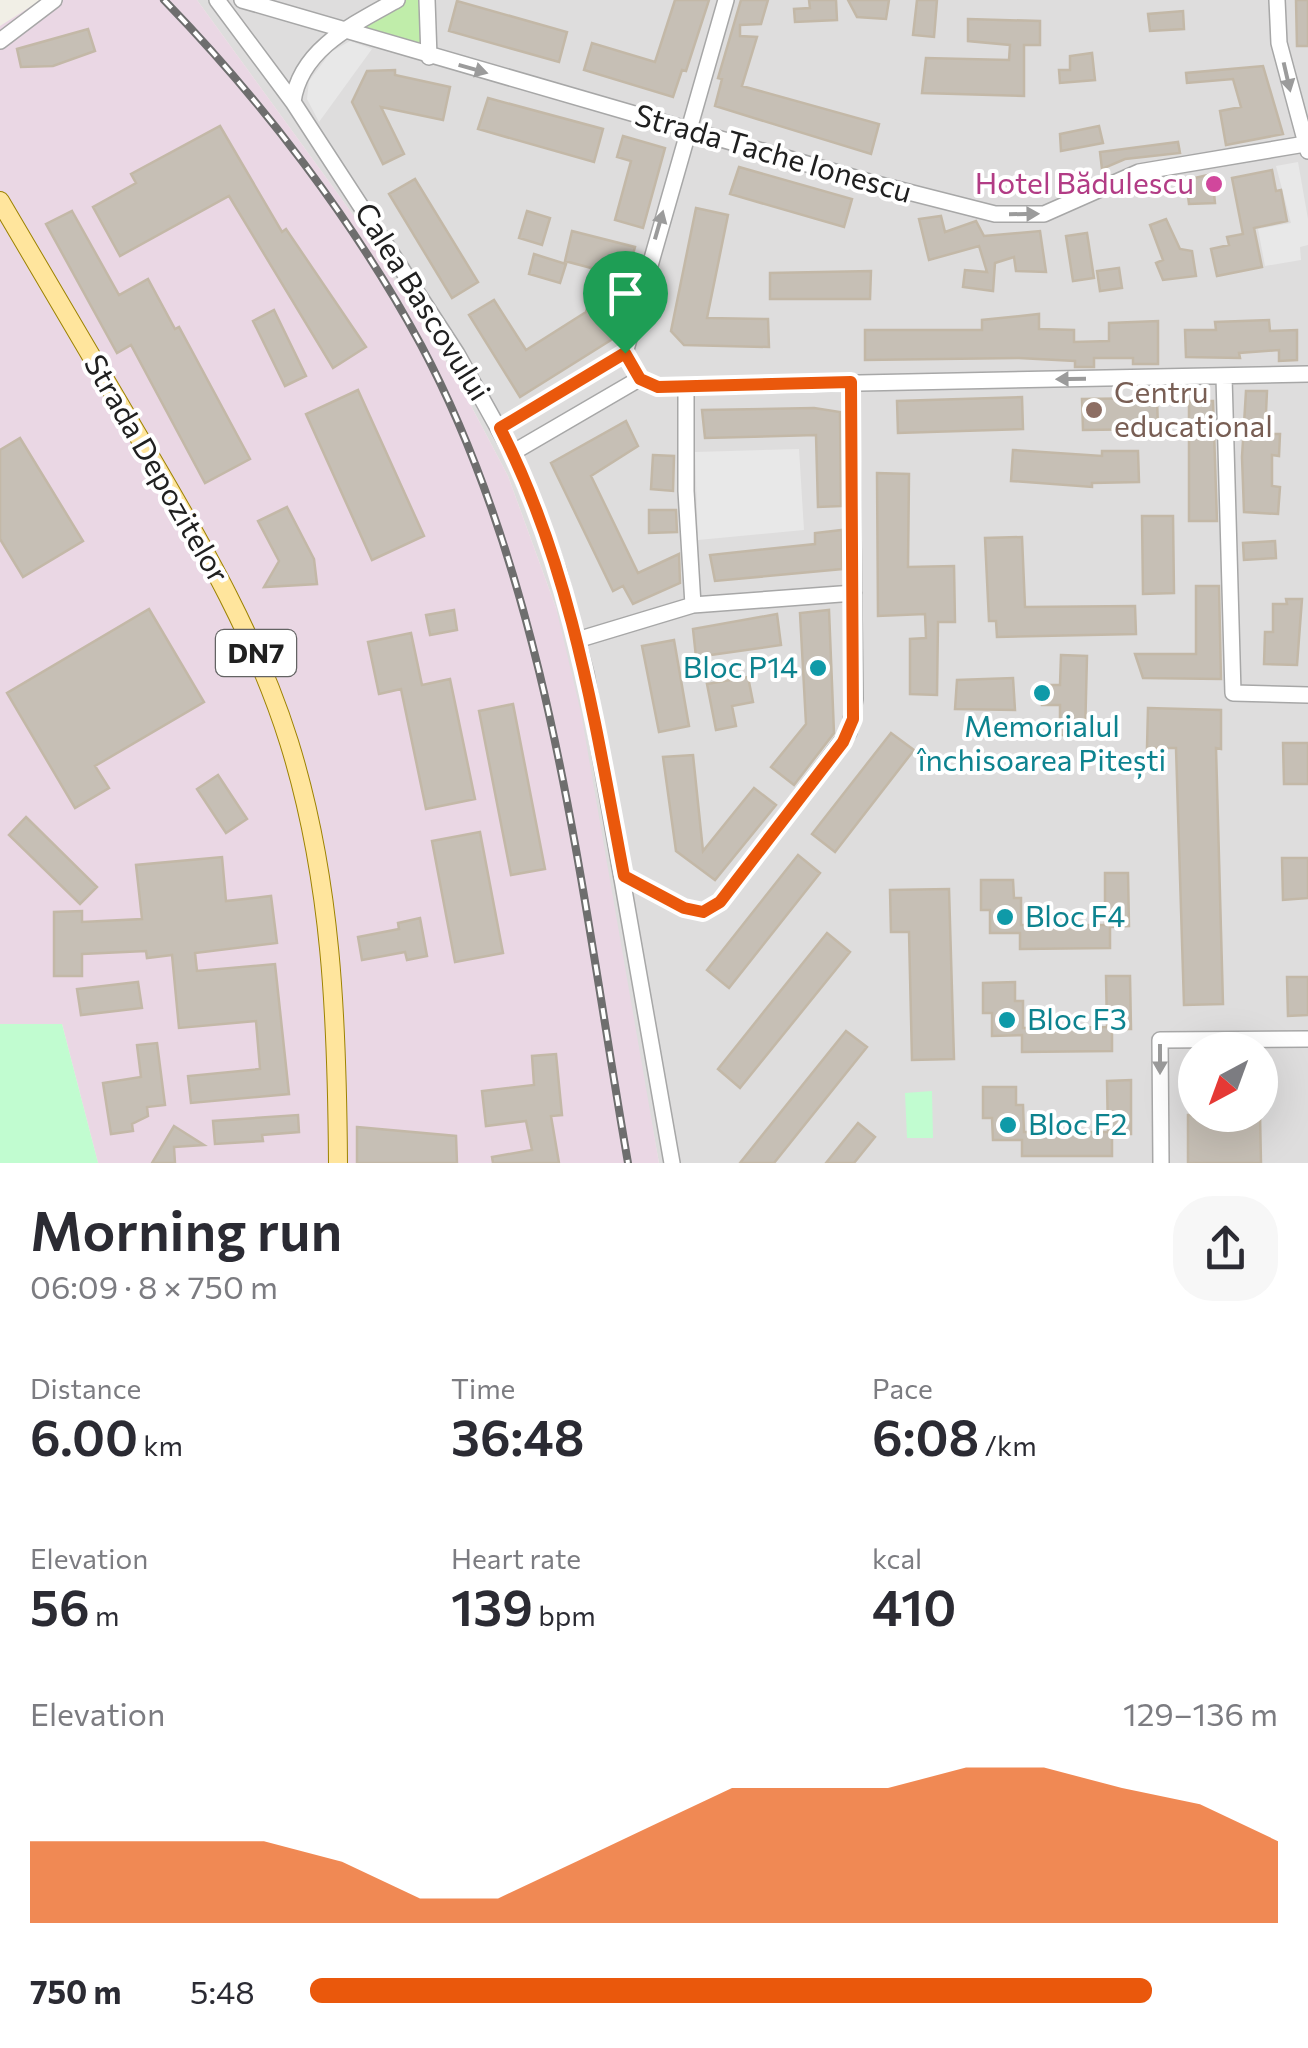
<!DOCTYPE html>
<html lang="en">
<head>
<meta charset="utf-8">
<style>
  :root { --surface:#fff; --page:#f7f7f7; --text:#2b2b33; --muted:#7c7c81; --accent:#ea580c }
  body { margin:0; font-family:Commissioner,sans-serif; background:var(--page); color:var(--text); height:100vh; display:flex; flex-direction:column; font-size:38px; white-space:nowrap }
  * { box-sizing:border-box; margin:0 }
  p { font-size:32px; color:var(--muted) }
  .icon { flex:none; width:55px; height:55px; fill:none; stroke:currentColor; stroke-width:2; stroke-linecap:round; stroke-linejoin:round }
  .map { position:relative; height:1163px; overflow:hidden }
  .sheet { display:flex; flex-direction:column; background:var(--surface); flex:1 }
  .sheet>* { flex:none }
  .needle { width:65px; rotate:221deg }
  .buttons { position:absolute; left:1178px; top:1032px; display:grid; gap:20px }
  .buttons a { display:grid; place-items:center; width:100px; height:100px; border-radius:50%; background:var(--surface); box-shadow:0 10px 40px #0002; font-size:50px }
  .pin { position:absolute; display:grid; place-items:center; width:85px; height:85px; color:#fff; margin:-102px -42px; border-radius:50% 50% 50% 0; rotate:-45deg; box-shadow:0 0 10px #0007 }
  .pin .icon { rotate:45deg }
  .round { display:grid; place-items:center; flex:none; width:105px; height:105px; border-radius:40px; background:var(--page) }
  .summary { display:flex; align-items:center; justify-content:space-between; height:170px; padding:0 30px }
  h1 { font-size:55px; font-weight:600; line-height:75px }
  .stats { display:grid; grid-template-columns:repeat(3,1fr); gap:15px; height:170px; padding:10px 30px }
  .stats div { display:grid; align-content:center }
  .stats b { font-size:50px; font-weight:600 }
  .stats small { font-size:28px; font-weight:400 }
  .stats p { font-size:28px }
  .chart { height:280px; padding:20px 30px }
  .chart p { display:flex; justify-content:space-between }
  .chart svg { width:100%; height:180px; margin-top:10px; fill:var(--accent); opacity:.7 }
  ul { padding:0 30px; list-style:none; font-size:32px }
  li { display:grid; grid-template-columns:160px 120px 1fr; align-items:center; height:75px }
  li i { height:25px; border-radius:12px; background:var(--accent) }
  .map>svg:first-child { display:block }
  .residential { fill:#dedddd; fill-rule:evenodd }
  .industrial { fill:#ead7e4 }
  .grass { fill:#c0edaa }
  .park { fill:#c1fcd0 }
  .parking { fill:#e8e8e8 }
  .building { fill:#c6bfb5; stroke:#c3b8a7; stroke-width:2.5 }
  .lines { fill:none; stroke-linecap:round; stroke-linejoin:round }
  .minor-casing { stroke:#a7a7a7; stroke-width:18 }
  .major-casing { stroke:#9c8200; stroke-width:20 }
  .minor { stroke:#fff; stroke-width:15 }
  .major { stroke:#ffe59d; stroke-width:18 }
  .rail-casing { stroke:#6e6e6e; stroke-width:8 }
  .rail { stroke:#fff; stroke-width:4; stroke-dasharray:11; stroke-linecap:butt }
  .oneway { fill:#9b9b9b }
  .route-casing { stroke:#fff; stroke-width:20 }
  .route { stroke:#ea580c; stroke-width:12 }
  .hotel-dot { fill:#d1479c; stroke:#fff; stroke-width:4 }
  .education-dot { fill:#8d6e63; stroke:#fff; stroke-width:4 }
  .culture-dot { fill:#0f9aa8; stroke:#fff; stroke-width:4 }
  .labels { text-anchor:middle; stroke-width:8; stroke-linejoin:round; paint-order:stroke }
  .shield { fill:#fff; stroke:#636363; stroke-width:2.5 }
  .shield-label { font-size:28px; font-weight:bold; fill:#202020 }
  .street-label { font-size:30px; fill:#202020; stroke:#fff }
  .hotel-label { font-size:30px; fill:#b23c85; stroke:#fff; text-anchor:end }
  .education-label { font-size:30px; fill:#785e54; stroke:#fff; text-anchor:start }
  .culture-label { font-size:30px; fill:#0d838f; stroke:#fff; text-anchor:start }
</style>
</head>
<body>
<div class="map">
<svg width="1308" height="1163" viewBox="0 0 1308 1163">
  <rect width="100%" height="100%" fill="#f1efe6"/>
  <!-- residential -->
  <path class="residential" d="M197,0H1308V1163H659L556,608L508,476L458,381L354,216ZM1195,1050H1260V1115H1195Z"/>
  <!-- industrial -->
  <path class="industrial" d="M41,0H197L354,216L458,381L508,476L556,608L581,713L659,1163H98L62,1024H0V26Z"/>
  <!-- grass -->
  <path class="grass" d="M397,0H427L429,57L346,32Z"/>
  <!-- park -->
  <path class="park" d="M0,1024H62L98,1163H0Z
    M932,1091L933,1138H907L905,1093Z"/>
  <!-- parking -->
  <path class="parking" d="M350,41L372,49L319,122L307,99L309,81L331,52Z
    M1298,162L1308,219V245L1300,247L1301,260L1265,266L1258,229L1291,223L1276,166Z
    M799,449L804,530L698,540L695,452Z"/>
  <!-- building -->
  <path class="building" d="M675,0H709L686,71L682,70L673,97L584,70L592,43L655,62Z
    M741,0H768L761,24L740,25V36L757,37L742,86L879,124L871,154L715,106L722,79L718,78Z
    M809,0H836L837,20L795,22L794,9L810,8Z
    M848,0H889L886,19L857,17Z
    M917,0H937L934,37L913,35Z
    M1296,0H1308V46H1297Z
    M457,1L567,32L559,62L449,31Z
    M1183,11L1184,29L1150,31L1148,14Z
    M968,19L1040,21V45H1024V96L922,93L926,58L1009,60L1010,45L968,41Z
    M88,29L95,51L53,66L21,67L17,49Z
    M1092,53L1095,80L1060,83L1059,70H1070V56Z
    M1263,66L1283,134L1226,145L1220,111L1241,107L1233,79L1187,83L1186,73Z
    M395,70V75L450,87L443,120L381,107L404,154L383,164L352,102L367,71Z
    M488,98L603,129L594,162L478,129Z
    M220,126L282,232L286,229L366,347L333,368L229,196L120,256L93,207L136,183L131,174Z
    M1099,126L1103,143L1061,151L1060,134Z
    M623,136L665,148L643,228L615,220L631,161L617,157Z
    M1178,142L1180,153L1125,159L1102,169L1100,152Z
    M739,167L852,199L844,227L730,194Z
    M1272,170L1276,191L1281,190L1287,221L1254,228L1262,267L1217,276L1211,249L1229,245L1227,237L1243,234L1232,178Z
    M1212,174L1215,203L1189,204L1186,180Z
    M415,179L478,282L452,298L389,194Z
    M696,208L728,215L707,318L768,319L769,347L684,345L671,331Z
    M72,211L119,295L148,279L175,329L179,327L250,459L205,483L131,345L117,353L46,224Z
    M527,211L550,218L542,245L519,238Z
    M941,216L945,232L976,221L984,236L1040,231L1046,272L1016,271L1014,257L995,263L993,291L963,287L965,270L987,272L979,246L929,260L919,219Z
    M1166,219L1180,249L1192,251L1196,276L1163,280L1156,263L1163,260L1150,225Z
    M572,231L635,247L630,265L614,261L610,273L565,261Z
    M1087,233L1094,278L1073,281L1066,236Z
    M534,254L566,264L560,283L529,274Z
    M1119,268L1122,288L1100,291L1097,271Z
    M871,271L870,299H770V273Z
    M591,294L621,302L611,340L520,397L469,315L494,300L526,350L586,312Z
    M274,310L306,376L285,386L253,321Z
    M1039,314V329L1074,330V342L1109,341V323L1158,321V364H1133V358H1094V367H1075V361L1019,358L865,360V330H982V320Z
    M1269,320L1270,331L1297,330V360L1279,361V350L1239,353L1240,358L1186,357L1185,330H1216L1215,322Z
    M358,390L424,536L372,560L306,414Z
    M1246,391H1267L1265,434H1280L1279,456L1272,455V486L1280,487L1278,514L1244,512L1242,457Z
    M1022,397L1023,429L898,433L897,401Z
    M1157,398L1158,429L1083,430L1082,399Z
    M1189,401H1213L1217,521H1189Z
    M814,408L840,412L841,506L818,507L816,435L705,438L702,410Z
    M626,421L638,446L591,476L638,573L679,554L680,583L633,604L623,586L613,591L551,463Z
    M20,438L83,541L23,577L0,539V450Z
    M1013,450L1102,456V451H1138L1139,482L1092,483V487L1011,481Z
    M653,455L674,456L673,491L651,489Z
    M877,473L909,474L908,567L954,566L955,622H938L937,695L910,694V639L926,638L925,614L878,616Z
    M287,507L314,559L317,584L264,587L279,561L258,521Z
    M649,510H676L677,532L649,533Z
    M1142,516H1173L1174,593L1143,594Z
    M842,530V569L715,581L710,555L815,544V533Z
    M1022,537L1025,607L1135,606L1136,634L997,637L996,621H989L985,538Z
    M1275,541L1276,558L1244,560L1243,543Z
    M1196,586H1219L1221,679L1143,678L1135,654H1196Z
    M1286,599H1302L1297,665L1264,664L1265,632H1273V604H1287Z
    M149,609L204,702L95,766L109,788L75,808L7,693Z
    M454,610L457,630L430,635L426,615Z
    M829,610L834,733L794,785L771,767L806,724L800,613Z
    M777,614L781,645L696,657L693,629Z
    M411,633L422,685L450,679L475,799L426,809L401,689L379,694L368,642Z
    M674,640L689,726L659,732L642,646Z
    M1061,655L1087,656L1085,736L1060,735V705H1042V685H1060Z
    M748,677L753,702L732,706L736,726L716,730L707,684Z
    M1013,678L1015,710L955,709L957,680Z
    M513,704L545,869L511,875L479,711Z
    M1148,708L1221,710V749L1216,748L1223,1004L1184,1005L1176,748H1147Z
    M891,733L914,750L835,852L812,834Z
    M1283,743H1308V784H1284Z
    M693,755L703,851L754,788L776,805L715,880L676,851L663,757Z
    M218,775L247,819L226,833L197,789Z
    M26,817L97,887L80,904L9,835Z
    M480,832L503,953L455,962L432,841Z
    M798,855L820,873L729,988L707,970Z
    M222,857L226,901L271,896L277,943L195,953L197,971L275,964L289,1094L191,1103L188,1076L260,1069L256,1021L179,1028L172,955L147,958L146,951L82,954V976H54V912L82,911V922L142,919L136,865Z
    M1282,858H1308V898L1283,900Z
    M1105,873H1128L1129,926L1110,927V948L1020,949V933H990V910H981V880H1013L1014,898H1021V925H1105Z
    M949,889L954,1059L912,1060L909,932H891L890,890Z
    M420,918L427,956L407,960L405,952L362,960L358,937L399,929L398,923Z
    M827,933L850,952L740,1088L718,1069Z
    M1106,976H1130L1131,1029H1112V1051L1022,1052V1035L992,1036V1013H983V983L1015,982V1001H1023V1028L1107,1027Z
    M1287,977H1308V1015L1288,1016Z
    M138,982L142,1008L81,1015L77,989Z
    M846,1031L867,1047L774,1163H740Z
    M157,1043L165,1105L147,1107L148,1116L132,1124L133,1131L111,1134L103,1083L141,1077L137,1045Z
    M556,1054L562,1115L551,1116L559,1163H493L492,1157L532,1150L526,1121L486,1126L482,1091L534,1085L532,1056Z
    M1131,1080V1134H1112V1156H1022V1140H993L992,1118H983V1087H1016V1105H1023L1024,1132H1108L1107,1081Z
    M298,1115L299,1132L262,1135L263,1141L215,1144L213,1121Z
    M1188,1115H1260L1261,1163H1188Z
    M858,1123L875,1137L854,1163H826Z
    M174,1126L204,1145L174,1147L175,1163H152Z
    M357,1127L456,1136L457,1163H357Z"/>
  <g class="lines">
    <defs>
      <path id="minor" d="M217,0L293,102L457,354L512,453L538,514L558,570L586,674L672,1163
        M242,0L869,182L995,214H1044L1139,172L1305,144
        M427,0L429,57
        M1277,0L1279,43L1308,151
        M0,41L54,0
        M293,102C300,49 354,24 397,0
        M625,353L639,379L658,387L1308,374
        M625,353L726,0
        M1224,377L1233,693L1308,695
        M500,428L625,353
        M512,453L639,379
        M693,605L854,593
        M577,640L693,605L686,491V387
        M625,876L684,908L703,912L720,902L849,732L855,699L851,382
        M1161,1163L1160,1040L1308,1039"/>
      <path id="major" d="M0,201C50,286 100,371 150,456C204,548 257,640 289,742C332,880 337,1020 338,1163"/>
    </defs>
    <!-- minor casing -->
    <use href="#minor" class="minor-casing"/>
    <!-- major casing -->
    <use href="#major" class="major-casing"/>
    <!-- minor -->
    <use href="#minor" class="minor"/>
    <!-- major -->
    <use href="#major" class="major"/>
    <defs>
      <path id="rail" d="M164,0C262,101 354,221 421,345C551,589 581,894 628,1163"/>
    </defs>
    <!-- rail casing -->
    <use href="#rail" class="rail-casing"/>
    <!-- rail -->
    <use href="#rail" class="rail"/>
  </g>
  <!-- one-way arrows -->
  <defs><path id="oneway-solid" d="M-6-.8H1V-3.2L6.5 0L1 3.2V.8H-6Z" transform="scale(2.5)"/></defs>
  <g class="oneway">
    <use href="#oneway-solid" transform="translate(473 69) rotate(16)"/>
    <use href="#oneway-solid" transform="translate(1287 77) rotate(77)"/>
    <use href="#oneway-solid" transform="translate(1024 214) rotate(-1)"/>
    <use href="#oneway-solid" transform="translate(659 225) rotate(-74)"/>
    <use href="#oneway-solid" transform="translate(1071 379) rotate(179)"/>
    <use href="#oneway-solid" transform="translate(1160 1059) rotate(90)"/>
  </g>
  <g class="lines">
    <defs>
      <path id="route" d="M625,353L640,379L658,387L851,382L853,719L843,742L720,902L703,912L684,908L624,876C595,723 572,568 500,428Z"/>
    </defs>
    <!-- route casing -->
    <use href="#route" class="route-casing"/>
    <!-- route -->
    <use href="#route" class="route"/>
  </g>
  <!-- markers -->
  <circle class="hotel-dot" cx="1214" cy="184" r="10"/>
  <circle class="education-dot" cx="1094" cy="410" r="10"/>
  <g class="culture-dot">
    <circle cx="818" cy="668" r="10"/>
    <circle cx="1042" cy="693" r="10"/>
    <circle cx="1005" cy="917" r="10"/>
    <circle cx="1007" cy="1020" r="10"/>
    <circle cx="1008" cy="1125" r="10"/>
  </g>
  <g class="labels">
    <!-- shield labels -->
    <rect class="shield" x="216" y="630" width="80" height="46" rx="8"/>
    <g class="shield-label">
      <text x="256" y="663">DN7</text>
    </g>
    <!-- street labels -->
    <g class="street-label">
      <text transform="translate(773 154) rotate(16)" y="10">Strada Tache Ionescu</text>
      <text transform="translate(422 302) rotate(58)" y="10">Calea Bascovului</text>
      <text transform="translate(156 469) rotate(60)" y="10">Strada Depozitelor</text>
    </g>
    <!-- hotel labels -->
    <g class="hotel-label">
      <text x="1194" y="194">Hotel Bădulescu</text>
    </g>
    <!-- education labels -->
    <g class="education-label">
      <text x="1114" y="403">Centru<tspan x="1114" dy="34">educational</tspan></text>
    </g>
    <!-- culture labels -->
    <g class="culture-label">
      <text x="798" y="678" text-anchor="end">Bloc P14</text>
      <text x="1042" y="737" text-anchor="middle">Memorialul<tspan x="1042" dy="34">închisoarea Pitești</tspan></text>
      <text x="1025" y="927">Bloc F4</text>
      <text x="1027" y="1030">Bloc F3</text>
      <text x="1028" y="1135">Bloc F2</text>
    </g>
  </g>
</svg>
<div class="buttons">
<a><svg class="needle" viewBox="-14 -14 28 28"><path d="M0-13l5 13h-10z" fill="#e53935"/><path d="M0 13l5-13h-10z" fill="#7c7c81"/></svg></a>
</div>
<div class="pin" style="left:625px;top:353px;background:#1e9e55"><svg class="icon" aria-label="arrive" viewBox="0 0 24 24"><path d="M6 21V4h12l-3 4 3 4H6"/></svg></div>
</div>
<section class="sheet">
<div class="summary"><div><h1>Morning run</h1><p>06:09 · 8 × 750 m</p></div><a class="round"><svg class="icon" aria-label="share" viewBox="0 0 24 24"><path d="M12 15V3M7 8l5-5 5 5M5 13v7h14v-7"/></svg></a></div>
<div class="stats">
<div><p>Distance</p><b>6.00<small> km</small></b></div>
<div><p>Time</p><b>36:48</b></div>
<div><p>Pace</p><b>6:08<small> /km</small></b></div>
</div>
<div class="stats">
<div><p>Elevation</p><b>56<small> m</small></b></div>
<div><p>Heart rate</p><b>139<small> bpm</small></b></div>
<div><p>kcal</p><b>410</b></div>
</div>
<div class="chart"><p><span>Elevation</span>129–136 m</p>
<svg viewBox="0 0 160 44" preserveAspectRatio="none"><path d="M0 44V24L10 24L20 24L30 24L40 29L50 38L60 38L70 29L80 20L90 11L100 11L110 11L120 6L130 6L140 11L150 15L160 24V44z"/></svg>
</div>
<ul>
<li><b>750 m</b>5:48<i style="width:87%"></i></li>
</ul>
</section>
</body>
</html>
